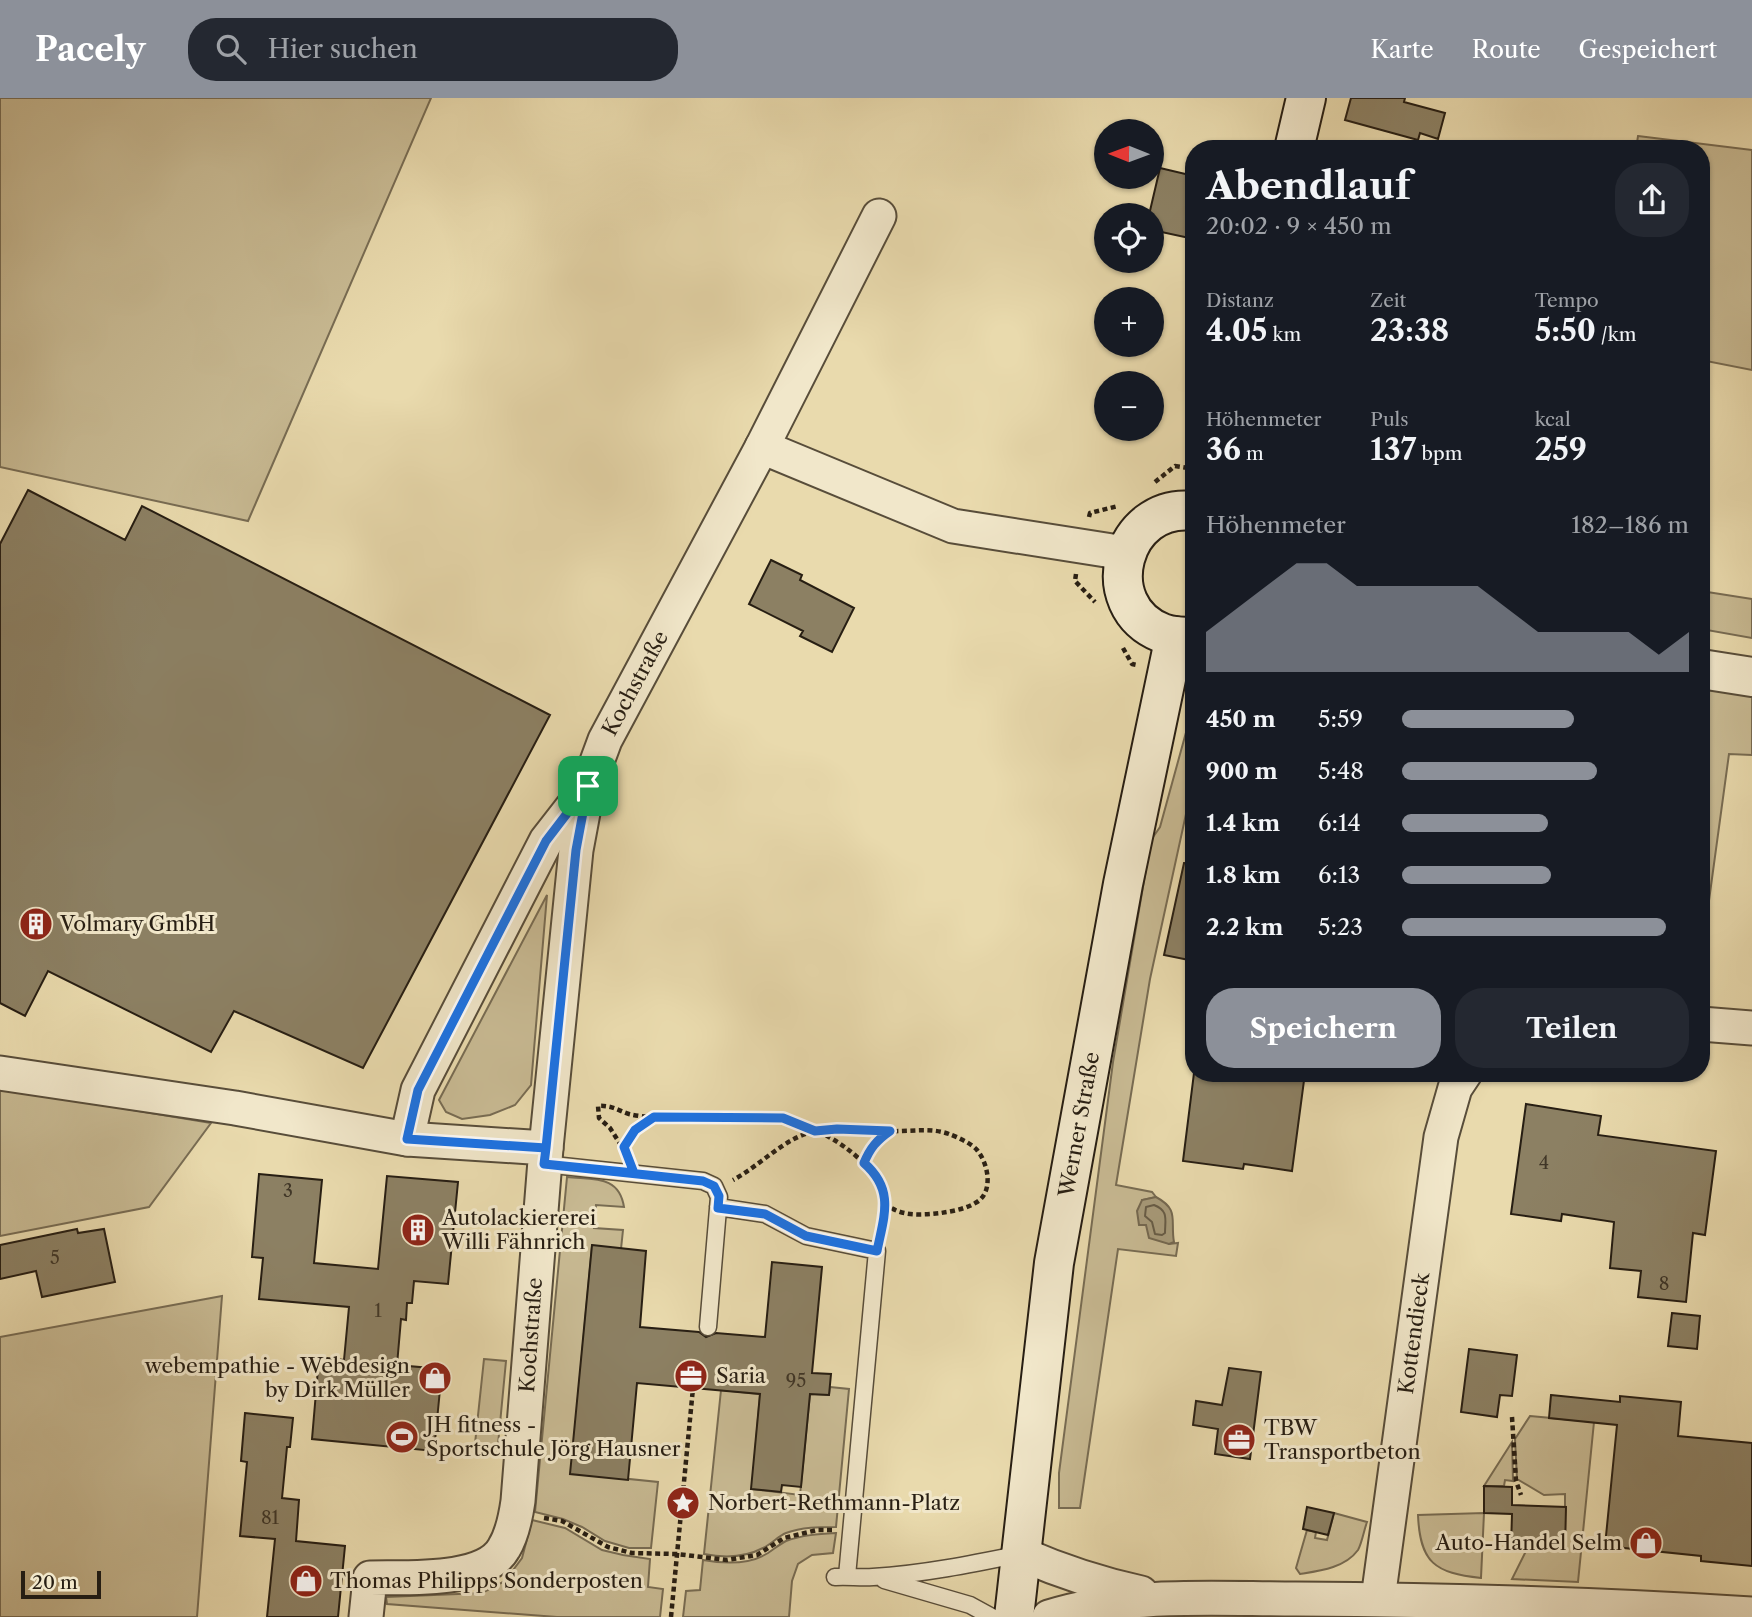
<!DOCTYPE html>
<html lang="de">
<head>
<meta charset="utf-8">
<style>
  :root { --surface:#171b24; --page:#242831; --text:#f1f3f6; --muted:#9ea1a6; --accent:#8c9099 }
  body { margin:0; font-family:"Libre Caslon Text",serif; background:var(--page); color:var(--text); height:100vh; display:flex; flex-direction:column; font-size:26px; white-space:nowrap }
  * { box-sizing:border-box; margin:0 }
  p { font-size:23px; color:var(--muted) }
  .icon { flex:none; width:38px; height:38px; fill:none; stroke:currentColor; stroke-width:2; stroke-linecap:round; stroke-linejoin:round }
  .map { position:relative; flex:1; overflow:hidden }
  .drawer { position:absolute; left:1185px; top:42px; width:525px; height:942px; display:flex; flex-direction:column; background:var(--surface); border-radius:28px; box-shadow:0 2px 5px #0004 }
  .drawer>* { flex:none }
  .needle { width:46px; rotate:271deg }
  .tools { position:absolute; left:1094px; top:21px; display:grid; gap:14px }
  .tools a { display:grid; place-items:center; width:70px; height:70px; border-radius:50%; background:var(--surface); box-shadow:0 2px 5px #0004; font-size:35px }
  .scale { position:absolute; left:21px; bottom:18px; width:80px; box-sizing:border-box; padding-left:7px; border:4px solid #271e13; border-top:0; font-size:19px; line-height:24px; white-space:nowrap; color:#271e13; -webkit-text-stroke:5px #f1e7ca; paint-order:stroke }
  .pin { position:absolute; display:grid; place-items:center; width:60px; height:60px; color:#fff; margin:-30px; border-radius:14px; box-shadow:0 4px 10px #0006 }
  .round { display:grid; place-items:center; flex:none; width:74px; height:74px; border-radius:28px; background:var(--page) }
  .head { display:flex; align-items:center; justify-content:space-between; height:119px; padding:0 21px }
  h1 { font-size:38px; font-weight:800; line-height:52px }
  .stats { display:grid; grid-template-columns:repeat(3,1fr); gap:10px; height:119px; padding:7px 21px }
  .stats div { display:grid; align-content:center }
  .stats b { font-size:30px; font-weight:800 }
  .stats small { font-size:19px; font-weight:400 }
  .stats p { font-size:19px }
  .chart { height:196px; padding:14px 21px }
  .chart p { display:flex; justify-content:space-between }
  .chart svg { width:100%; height:126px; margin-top:7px; fill:var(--accent); opacity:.7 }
  .primary-button { display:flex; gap:14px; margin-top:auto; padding:14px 21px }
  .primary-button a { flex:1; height:80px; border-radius:28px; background:var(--accent); color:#fff; font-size:28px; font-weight:800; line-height:80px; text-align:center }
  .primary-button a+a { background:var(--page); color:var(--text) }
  ul { padding:0 21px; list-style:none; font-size:23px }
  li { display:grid; grid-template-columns:112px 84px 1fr; align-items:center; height:52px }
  li i { height:18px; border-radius:9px; background:var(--accent) }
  header { display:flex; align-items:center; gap:42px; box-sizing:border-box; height:98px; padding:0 35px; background:var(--accent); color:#fff }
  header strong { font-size:33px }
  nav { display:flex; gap:38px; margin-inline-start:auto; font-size:24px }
  .search { width:490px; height:63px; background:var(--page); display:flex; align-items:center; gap:18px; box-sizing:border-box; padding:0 24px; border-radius:28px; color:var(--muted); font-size:26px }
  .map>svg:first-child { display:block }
  .green { fill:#c8ba93; stroke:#786c53; stroke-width:2 }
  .water { fill:#a79a79; stroke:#746850; stroke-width:2 }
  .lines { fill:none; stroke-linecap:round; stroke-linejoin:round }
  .shore { stroke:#675c46; stroke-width:2 }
  .building { fill:#8c8063; stroke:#271e13; stroke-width:2 }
  .service-casing { stroke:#584d3a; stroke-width:19 }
  .minor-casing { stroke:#584d3a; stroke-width:37 }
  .tertiary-casing { stroke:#584d3a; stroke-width:42 }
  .secondary-casing { stroke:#271e13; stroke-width:42 }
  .path { stroke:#271e13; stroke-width:4.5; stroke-dasharray:5 3.5; stroke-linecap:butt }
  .service { stroke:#f1e7ca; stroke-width:16 }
  .minor { stroke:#f1e7ca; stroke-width:33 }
  .tertiary { stroke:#f1e7ca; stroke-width:38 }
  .secondary { stroke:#f1e7ca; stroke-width:38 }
  .route-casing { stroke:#fff; stroke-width:14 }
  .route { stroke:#1a73e8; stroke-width:9 }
  .labels { text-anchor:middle; stroke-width:6; stroke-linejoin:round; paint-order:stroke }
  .number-label { font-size:18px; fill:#403627 }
  .street-label { font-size:21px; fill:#271e13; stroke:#f1e7ca }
  .poi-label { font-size:21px; fill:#271e13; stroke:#f1e7ca; text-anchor:start }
</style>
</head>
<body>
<header>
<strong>Pacely</strong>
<div class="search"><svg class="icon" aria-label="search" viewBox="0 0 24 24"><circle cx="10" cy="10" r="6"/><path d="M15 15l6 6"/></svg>Hier suchen</div>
<nav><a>Karte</a><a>Route</a><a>Gespeichert</a></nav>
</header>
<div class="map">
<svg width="1752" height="1519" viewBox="0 0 1752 1519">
  <rect width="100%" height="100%" fill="#e9daad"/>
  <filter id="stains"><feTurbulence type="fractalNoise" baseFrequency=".00286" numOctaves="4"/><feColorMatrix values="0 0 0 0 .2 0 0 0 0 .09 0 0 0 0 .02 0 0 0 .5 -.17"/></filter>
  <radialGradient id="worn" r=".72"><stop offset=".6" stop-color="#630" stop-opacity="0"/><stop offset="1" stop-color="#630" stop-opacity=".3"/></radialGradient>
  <!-- green -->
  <path class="green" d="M0,0H431L248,423L0,369Z
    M1638,38L1752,52V272L1701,262V51H1636Z
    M1701,493L1752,501V540L1701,531Z
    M1701,586L1752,595V657L1729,656L1701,861Z
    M1193,609V684L1150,881L1116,1087L1152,1094L1156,1099L1142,1102L1146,1127L1169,1146L1178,1145L1176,1158L1118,1151L1080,1410H1059V1375L1113,964L1151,742L1160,729Z
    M547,797L531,987L515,1007L490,1017L462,1021L446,1014L439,1002Z
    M0,990L211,1025L149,1109L0,1138Z
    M567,1079C594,1082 619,1077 624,1109L596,1107L594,1130L623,1132L621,1151L592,1148L571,1375L658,1384L651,1450H629L605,1443L582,1429L563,1421L535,1414Z
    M222,1198L197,1519H0V1239Z
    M484,1261L506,1263L497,1357L474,1355Z
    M830,1289L849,1291L836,1429C819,1429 802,1429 786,1435C778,1438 772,1446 763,1450C744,1460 724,1460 704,1456L721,1292L760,1296L752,1391L800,1397L810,1296L829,1297Z
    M1530,1318L1594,1324L1578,1484L1512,1481L1527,1451L1565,1452V1396L1544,1397L1517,1381L1515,1341Z
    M1512,1344L1513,1383L1505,1382L1504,1388H1484Z
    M1334,1415L1367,1424C1364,1432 1362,1445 1358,1452C1345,1470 1319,1473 1300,1476L1296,1470L1307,1432L1316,1434L1315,1440L1327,1442Z
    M1484,1415L1481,1480C1435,1475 1420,1465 1418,1417Z
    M532,1422L565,1430L602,1452L623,1457L650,1461L648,1489L663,1491L660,1519H557L387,1506L386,1499L482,1495L505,1483L522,1460Z
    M836,1435L833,1455L812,1457L798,1466L792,1483L789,1519H683L686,1493L700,1492L703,1462C725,1466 749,1467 768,1455C774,1451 780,1446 786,1443C802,1437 819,1436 836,1435Z"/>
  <!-- water -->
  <path class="water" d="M1156,1099C1180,1112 1170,1122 1174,1144L1169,1146L1149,1140L1146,1127H1139L1137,1113L1142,1102Z"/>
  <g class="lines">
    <!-- shore -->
    <path class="shore" d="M1154,1107C1169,1113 1165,1121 1165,1135L1162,1137L1155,1136L1152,1124L1145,1118L1146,1109Z"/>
  </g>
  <!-- building -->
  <path class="building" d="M1351,0H1405L1404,4L1445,15L1438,41L1420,35L1418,42L1345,22Z
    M1160,70L1194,78V141L1152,132V117H1149Z
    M28,392L125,442L142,408L550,617L363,970L234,913L211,954L48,873L25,918L0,905V446Z
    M771,462L802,477L800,482L854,510L832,554L800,538L803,533L749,506Z
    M1184,765L1194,766V863L1164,857Z
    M1194,975H1305L1292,1073L1244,1066L1243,1071L1183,1063Z
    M1526,1006L1601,1018L1598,1037L1716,1053L1705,1137L1693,1135L1686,1204L1638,1199L1641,1173L1610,1170L1614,1124L1562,1116L1561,1123L1511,1116Z
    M259,1076L322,1082L314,1165L378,1171L387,1078L458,1084L448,1186L414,1183L412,1205H407L406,1222L401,1221L397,1267L442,1271L434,1353L312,1341L319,1259L344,1262L349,1209L259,1201L263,1160L252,1159Z
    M77,1131L78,1135L104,1131L115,1184L42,1199L36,1173L0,1181V1147Z
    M592,1147L646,1153L640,1229L699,1234L706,1239L716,1235L765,1239L772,1164L822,1169L812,1275L831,1276L829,1297L810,1296L801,1389L782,1387L781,1394L751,1391L760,1296L637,1285L628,1382L570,1376Z
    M1672,1215L1700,1218L1697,1251L1668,1248Z
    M1469,1251L1517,1257L1512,1298L1500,1297L1497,1319L1461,1314Z
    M1229,1270L1261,1274L1250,1361L1215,1356L1218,1331L1193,1327L1196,1303L1222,1307Z
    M1551,1297L1620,1304V1298L1681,1304L1678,1338L1752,1345V1468L1701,1463V1458L1605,1448L1617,1327L1549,1320Z
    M245,1315L293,1320L290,1349H287L282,1400L299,1402L296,1443L345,1448L338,1519H267L275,1441L240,1438L247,1364L241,1363Z
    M1484,1388L1512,1389V1407L1566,1409L1565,1452L1511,1450L1512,1416L1484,1415Z
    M1307,1409L1334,1415L1328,1437L1303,1431Z"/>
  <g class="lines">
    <defs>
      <path id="service" d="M544,1066L703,1083L714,1088L719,1099L708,1229
        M718,1109L765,1116L806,1138L877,1153L847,1478
        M835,1479C848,1478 860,1480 873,1479C923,1476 972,1466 1021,1456
        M884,1482L970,1507L992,1519"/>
      <g id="minor">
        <path d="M762,349L953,428L1125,455"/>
        <path d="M1701,926L1752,930"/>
        <path d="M0,975L235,1010L407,1041L546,1050L518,1403C516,1417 512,1437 504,1450C485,1485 405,1479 370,1480L366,1519"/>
        <path d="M407,1041L418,992L546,743L585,693"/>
        <path id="s1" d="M546,1050L576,752L588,688L605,642L762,349L879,118"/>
        <path d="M1021,1456C1060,1473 1099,1486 1141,1495"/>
        <path id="s2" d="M1378,1501L1441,1039L1455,990L1465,975"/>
        <path d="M1049,1519C1128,1494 1215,1501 1296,1501C1448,1502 1600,1506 1752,1516"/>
      </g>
      <path id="tertiary" d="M1701,571L1752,579"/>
      <g id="secondary">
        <path d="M1294,51L1306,0"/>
        <path d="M1194,413C1121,404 1094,508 1162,535C1172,539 1183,539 1194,539"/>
        <path id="s3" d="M1014,1519L1054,1165L1123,786L1175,538"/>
      </g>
    </defs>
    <!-- service casing -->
    <use href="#service" class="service-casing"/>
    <!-- minor casing -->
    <use href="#minor" class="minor-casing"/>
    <!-- tertiary casing -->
    <use href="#tertiary" class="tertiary-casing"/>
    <!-- secondary casing -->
    <use href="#secondary" class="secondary-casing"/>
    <!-- path -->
    <path class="path" d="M1155,384L1175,368L1194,371
      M1089,419L1090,415L1118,408
      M1076,476L1075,483L1095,504
      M1123,550L1132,566L1137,567
      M624,1049L635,1033L654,1019
      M626,1055L610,1030L599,1020L598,1008C611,1007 617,1012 629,1016C637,1018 647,1019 656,1019C728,1021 795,1005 856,1058C873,1073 883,1082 886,1106C900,1119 922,1117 941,1115C953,1113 966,1111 977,1104C994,1093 988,1065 977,1052C971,1045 957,1039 949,1036C930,1029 910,1034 890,1033C865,1033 840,1027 815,1033C784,1040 761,1067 733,1082
      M864,1065C870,1051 877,1042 889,1034
      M881,1132L886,1107
      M1512,1319L1516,1383L1521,1397
      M544,1420L562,1423L608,1449L632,1455L677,1456L727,1462L757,1457L784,1440L817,1432H832
      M671,1519L693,1290"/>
    <!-- service -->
    <use href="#service" class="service"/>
    <!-- minor -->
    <use href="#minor" class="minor"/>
    <!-- tertiary -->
    <use href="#tertiary" class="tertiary"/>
    <!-- secondary -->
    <use href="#secondary" class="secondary"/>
  </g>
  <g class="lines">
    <defs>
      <path id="route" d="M588,688L546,743L418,992L407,1041L546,1050L544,1066L703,1083L714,1088L719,1098L718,1110L765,1116L806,1138L877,1153C884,1118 895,1092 864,1065C870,1050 877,1042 890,1033L837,1031L815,1033L783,1020L654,1019L635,1032L624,1049L634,1075L544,1066L546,1050L576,752L588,688"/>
    </defs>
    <!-- route casing -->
    <use href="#route" class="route-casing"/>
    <!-- route -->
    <use href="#route" class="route"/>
  </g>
  <!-- icons -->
  <defs>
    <symbol id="building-disc" viewBox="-11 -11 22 22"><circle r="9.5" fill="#8f2418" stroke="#f1e7ca"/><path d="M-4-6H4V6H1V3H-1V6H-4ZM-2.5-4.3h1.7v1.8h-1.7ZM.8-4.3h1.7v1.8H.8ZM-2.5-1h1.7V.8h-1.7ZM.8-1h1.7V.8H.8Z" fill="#fff"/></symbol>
    <symbol id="office-disc" viewBox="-11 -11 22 22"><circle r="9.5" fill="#8f2418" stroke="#f1e7ca"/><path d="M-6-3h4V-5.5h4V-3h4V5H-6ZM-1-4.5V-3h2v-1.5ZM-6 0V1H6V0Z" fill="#fff"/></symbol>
    <symbol id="shop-disc" viewBox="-11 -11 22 22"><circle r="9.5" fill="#8f2418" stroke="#f1e7ca"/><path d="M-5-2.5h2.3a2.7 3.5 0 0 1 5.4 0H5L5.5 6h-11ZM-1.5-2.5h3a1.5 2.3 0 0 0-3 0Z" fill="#fff"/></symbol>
    <symbol id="stadium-disc" viewBox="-11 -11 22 22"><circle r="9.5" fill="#8f2418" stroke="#f1e7ca"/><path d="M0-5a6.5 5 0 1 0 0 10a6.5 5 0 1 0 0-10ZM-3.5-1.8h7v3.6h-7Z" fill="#fff"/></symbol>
    <symbol id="sight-disc" viewBox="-11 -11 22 22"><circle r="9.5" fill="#8f2418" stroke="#f1e7ca"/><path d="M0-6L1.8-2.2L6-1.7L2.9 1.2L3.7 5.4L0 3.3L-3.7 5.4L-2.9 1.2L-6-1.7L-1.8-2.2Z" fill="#fff"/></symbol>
  </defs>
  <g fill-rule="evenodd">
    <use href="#building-disc" x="17" y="807" width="38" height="38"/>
    <use href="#building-disc" x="399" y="1113" width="38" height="38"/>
    <use href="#office-disc" x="672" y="1259" width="38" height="38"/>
    <use href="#shop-disc" x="416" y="1261" width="38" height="38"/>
    <use href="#stadium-disc" x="383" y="1320" width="38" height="38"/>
    <use href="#office-disc" x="1220" y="1323" width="38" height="38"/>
    <use href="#sight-disc" x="664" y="1386" width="38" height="38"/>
    <use href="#shop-disc" x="1627" y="1426" width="38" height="38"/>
    <use href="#shop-disc" x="287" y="1464" width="38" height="38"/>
  </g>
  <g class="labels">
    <!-- number labels -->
    <g class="number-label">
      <text x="1544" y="1071">4</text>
      <text x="288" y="1099">3</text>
      <text x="55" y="1166">5</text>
      <text x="1664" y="1192">8</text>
      <text x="378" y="1219">1</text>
      <text x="796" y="1289">95</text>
      <text x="270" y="1426">81</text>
    </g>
    <!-- street labels -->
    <g class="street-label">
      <text dy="7" stroke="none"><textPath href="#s1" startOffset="478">Kochstraße</textPath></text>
      <text dy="7" stroke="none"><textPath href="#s3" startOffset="497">Werner Straße</textPath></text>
      <text dy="7" stroke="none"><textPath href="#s2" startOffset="268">Kottendieck</textPath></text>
      <text transform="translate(531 1237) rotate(-86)" y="7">Kochstraße</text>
    </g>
    <!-- poi labels -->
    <g class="poi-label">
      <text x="60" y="833">Volmary GmbH</text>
      <text x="442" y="1127">Autolackiererei<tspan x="442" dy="24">Willi Fähnrich</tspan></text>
      <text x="410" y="1275" text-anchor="end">webempathie - Webdesign<tspan x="410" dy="24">by Dirk Müller</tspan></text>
      <text x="716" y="1285">Saria</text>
      <text x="426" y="1334">JH fitness -<tspan x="426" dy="24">Sportschule Jörg Hausner</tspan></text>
      <text x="1264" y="1337">TBW<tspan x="1264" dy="24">Transportbeton</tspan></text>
      <text x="708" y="1412">Norbert-Rethmann-Platz</text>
      <text x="1622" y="1452" text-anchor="end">Auto-Handel Selm</text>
      <text x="330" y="1490">Thomas Philipps Sonderposten</text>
    </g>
  </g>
  <rect width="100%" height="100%" filter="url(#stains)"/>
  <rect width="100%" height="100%" fill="url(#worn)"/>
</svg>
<div class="tools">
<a><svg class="needle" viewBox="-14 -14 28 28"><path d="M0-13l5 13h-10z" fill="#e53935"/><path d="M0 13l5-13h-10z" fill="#9ea1a6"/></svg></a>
<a><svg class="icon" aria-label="locate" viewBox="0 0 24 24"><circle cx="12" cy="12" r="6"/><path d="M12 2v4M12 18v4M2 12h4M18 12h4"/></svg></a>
<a>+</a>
<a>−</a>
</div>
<div class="scale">20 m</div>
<div class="pin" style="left:588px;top:688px;background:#1e9e55"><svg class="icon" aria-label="arrive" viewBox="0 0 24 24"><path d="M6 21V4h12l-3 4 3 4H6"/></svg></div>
<section class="drawer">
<div class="head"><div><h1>Abendlauf</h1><p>20:02 · 9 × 450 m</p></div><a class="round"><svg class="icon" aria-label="share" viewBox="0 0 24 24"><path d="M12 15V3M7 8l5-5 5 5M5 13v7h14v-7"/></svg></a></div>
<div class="stats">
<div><p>Distanz</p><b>4.05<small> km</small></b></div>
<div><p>Zeit</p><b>23:38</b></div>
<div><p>Tempo</p><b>5:50<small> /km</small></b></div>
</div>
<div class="stats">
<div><p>Höhenmeter</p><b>36<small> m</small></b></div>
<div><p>Puls</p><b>137<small> bpm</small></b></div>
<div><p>kcal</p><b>259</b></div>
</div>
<div class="chart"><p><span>Höhenmeter</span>182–186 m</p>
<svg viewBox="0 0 160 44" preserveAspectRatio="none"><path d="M0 44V30L10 22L20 14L30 6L40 6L50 14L60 14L70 14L80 14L90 14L100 22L110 30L120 30L130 30L140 30L150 38L160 30V44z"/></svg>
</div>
<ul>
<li><b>450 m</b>5:59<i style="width:60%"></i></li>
<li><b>900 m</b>5:48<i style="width:68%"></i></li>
<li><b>1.4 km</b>6:14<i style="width:51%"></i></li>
<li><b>1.8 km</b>6:13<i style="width:52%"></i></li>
<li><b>2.2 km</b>5:23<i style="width:92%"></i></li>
</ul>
<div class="primary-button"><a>Speichern</a><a>Teilen</a></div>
</section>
</div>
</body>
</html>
